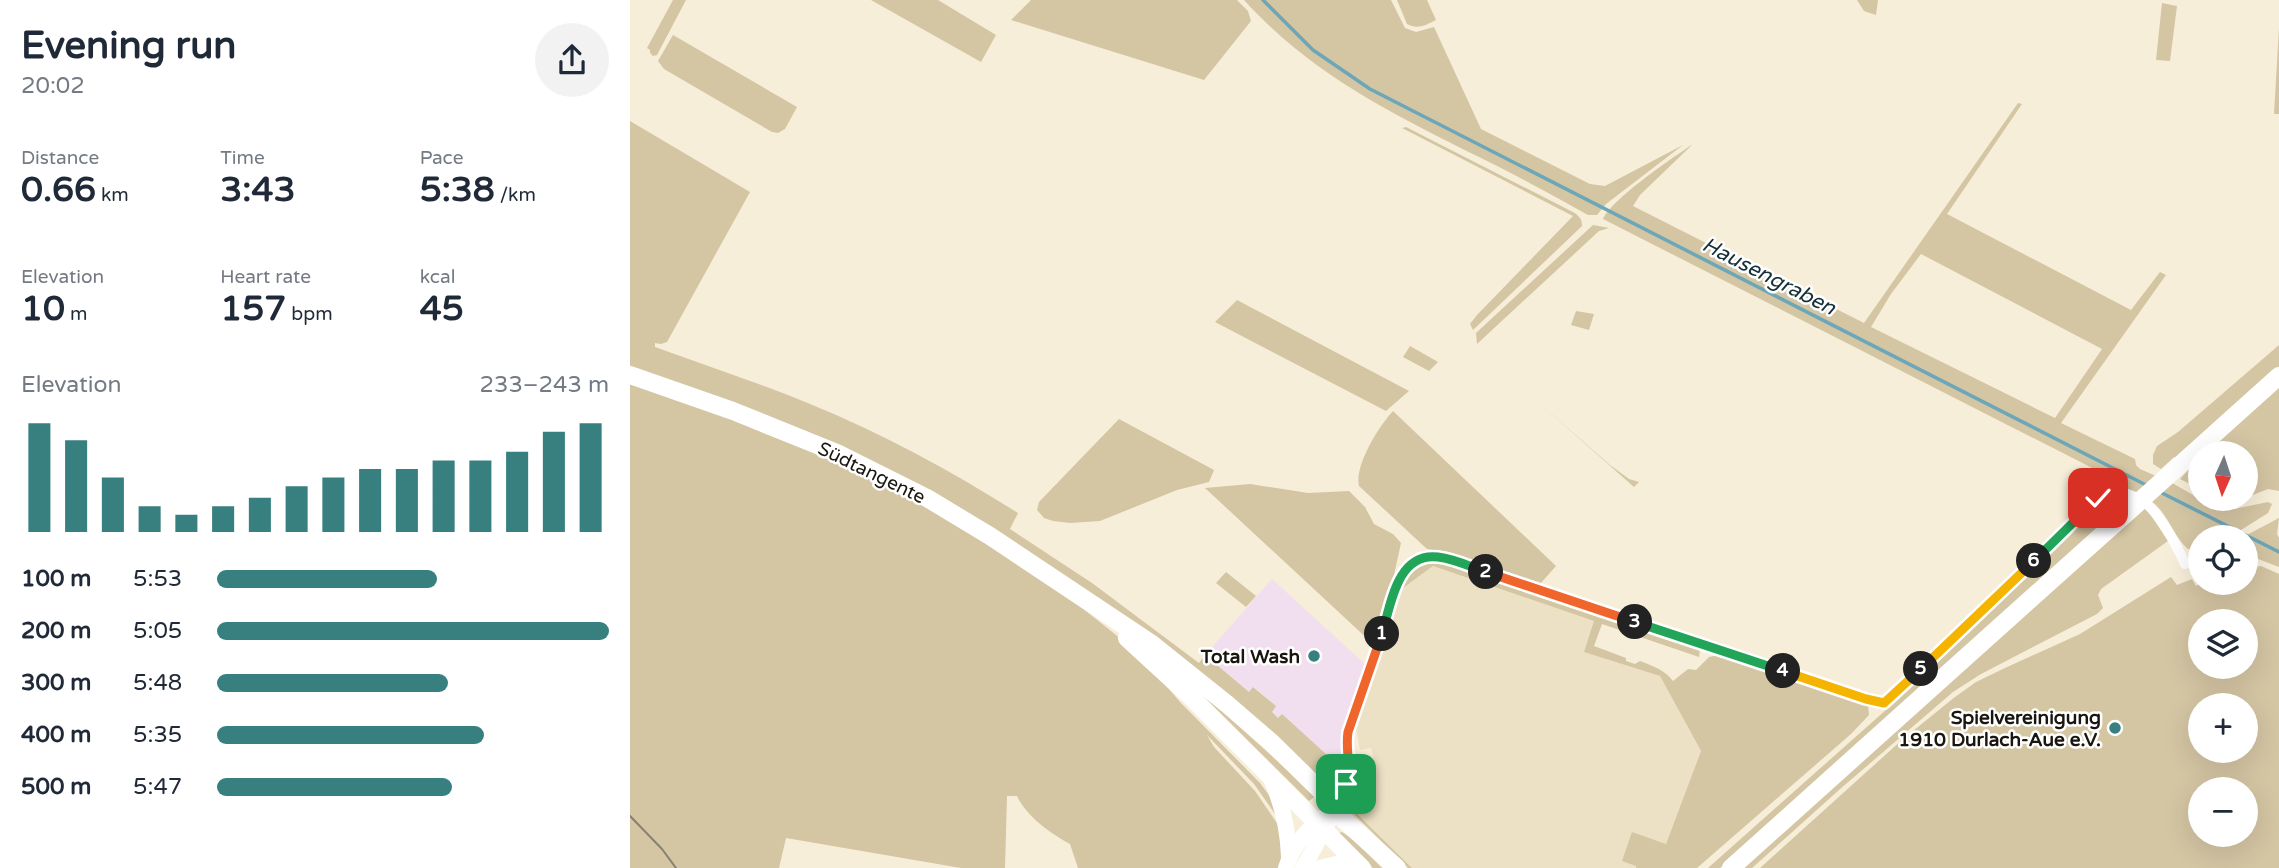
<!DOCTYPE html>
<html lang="en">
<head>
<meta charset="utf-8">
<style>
  :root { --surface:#fff; --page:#f2f2f3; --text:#1f2937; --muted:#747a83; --accent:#388080 }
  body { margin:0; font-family:"Varela Round",sans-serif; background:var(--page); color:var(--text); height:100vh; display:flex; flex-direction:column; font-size:26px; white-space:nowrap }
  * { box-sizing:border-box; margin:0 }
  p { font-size:23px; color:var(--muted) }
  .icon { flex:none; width:38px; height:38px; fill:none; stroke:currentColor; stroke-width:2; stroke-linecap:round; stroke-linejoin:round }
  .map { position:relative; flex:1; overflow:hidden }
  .drawer { display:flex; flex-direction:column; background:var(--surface); width:630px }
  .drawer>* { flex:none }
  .needle { width:46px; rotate:183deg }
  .fabs { position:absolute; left:1558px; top:441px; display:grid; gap:14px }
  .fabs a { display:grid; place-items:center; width:70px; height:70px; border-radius:50%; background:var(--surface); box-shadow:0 7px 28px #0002; font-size:35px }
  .pin { position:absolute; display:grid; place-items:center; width:60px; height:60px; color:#fff; margin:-30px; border-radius:14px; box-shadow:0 4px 10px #0006 }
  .km { position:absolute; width:35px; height:35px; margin:-18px; border-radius:50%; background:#222; color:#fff; font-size:19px; line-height:35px; text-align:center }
  .round { display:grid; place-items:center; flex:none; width:74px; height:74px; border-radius:37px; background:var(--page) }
  .head { display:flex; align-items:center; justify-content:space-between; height:119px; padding:0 21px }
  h1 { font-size:38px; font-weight:800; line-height:52px }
  .metrics { display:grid; grid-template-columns:repeat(3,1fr); gap:10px; height:119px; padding:7px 21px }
  .metrics div { display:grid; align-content:center }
  .metrics b { font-size:35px; font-weight:800 }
  .metrics small { font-size:19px; font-weight:400 }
  .metrics p { font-size:19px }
  .chart { height:196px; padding:14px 21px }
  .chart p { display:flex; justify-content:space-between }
  .chart svg { width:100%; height:126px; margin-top:7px; stroke:var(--accent); stroke-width:6 }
  ul { padding:0 21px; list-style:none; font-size:23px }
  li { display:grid; grid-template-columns:112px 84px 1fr; align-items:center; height:52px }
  li i { height:18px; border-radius:9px; background:var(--accent) }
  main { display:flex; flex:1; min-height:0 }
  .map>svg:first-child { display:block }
  .commercial { fill:#f1deee }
  .built { fill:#ede1c5 }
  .green { fill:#d4c5a3; fill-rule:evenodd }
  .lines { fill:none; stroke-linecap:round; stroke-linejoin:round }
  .stream { stroke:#6ca6b9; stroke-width:3.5 }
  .street { stroke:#fff; stroke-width:10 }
  .secondary { stroke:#fff; stroke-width:16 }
  .primary { stroke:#fff; stroke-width:18 }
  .tram { stroke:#878173; stroke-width:2 }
  .split-1-casing { stroke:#fff; stroke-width:14 }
  .split-2-casing { stroke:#fff; stroke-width:14 }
  .split-3-casing { stroke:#fff; stroke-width:14 }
  .split-4-casing { stroke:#fff; stroke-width:14 }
  .split-5-casing { stroke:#fff; stroke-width:14 }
  .split-6-casing { stroke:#fff; stroke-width:14 }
  .split-7-casing { stroke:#fff; stroke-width:14 }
  .split-1 { stroke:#f0652b; stroke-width:9 }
  .split-2 { stroke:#22a559; stroke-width:9 }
  .split-3 { stroke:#f0652b; stroke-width:9 }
  .split-4 { stroke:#22a559; stroke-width:9 }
  .split-5 { stroke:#f5b400; stroke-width:9 }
  .split-6 { stroke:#f5b400; stroke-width:9 }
  .split-7 { stroke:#22a559; stroke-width:9 }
  .poi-dot { fill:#388080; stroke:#fff; stroke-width:2.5 }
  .labels { text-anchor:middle; stroke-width:5; stroke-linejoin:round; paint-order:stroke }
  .street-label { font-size:19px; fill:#19160f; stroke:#fff }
  .poi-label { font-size:19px; font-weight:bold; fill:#19160f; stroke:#fff; text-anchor:end }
  .water-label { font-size:21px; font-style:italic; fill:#14313a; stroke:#fff }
</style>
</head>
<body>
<main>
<section class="drawer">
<div class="head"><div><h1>Evening run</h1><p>20:02</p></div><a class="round"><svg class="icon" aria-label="share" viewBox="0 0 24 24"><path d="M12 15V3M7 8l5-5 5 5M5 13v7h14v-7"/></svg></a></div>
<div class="metrics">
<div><p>Distance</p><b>0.66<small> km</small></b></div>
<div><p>Time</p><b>3:43</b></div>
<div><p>Pace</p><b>5:38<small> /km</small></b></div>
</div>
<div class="metrics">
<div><p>Elevation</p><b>10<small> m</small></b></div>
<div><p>Heart rate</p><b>157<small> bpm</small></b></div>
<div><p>kcal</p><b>45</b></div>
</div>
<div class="chart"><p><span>Elevation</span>233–243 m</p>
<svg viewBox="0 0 160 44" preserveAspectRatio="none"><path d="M5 44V6M15 44V12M25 44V25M35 44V35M45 44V38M55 44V35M65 44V32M75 44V28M85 44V25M95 44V22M105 44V22M115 44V19M125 44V19M135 44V16M145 44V9M155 44V6"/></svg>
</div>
<ul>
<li><b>100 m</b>5:53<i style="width:56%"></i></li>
<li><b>200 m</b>5:05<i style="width:100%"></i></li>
<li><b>300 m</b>5:48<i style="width:59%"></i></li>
<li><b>400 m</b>5:35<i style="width:68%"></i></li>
<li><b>500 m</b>5:47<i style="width:60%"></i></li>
</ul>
</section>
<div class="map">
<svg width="1649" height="868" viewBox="0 0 1649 868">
  <rect width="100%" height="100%" fill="#f7eed9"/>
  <!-- commercial -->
  <path class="commercial" d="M642,579L736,665L711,738V761L708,765L652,715L648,718L641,712L646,706L624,687L619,692L575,655Z"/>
  <!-- built -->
  <path class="built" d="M803,566L964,621L955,652L1030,676L1071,751L1036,844L1002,833L1006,868H782L721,808L731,767L744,761L741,748L730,750L726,728L773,588Z"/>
  <!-- green -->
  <path class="green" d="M43,0H56L27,55L23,56L20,53V50L17,48Z
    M241,0H308L366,35L351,62Z
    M401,0H607L618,11L621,21L574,80L381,20Z
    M614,0H761L775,28L786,32L804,27L851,129L960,184L975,186L1053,145L976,204L967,215H958C922,195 886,175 849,157C761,113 681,74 614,0Z
    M767,0H797L806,20C796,25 788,30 777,24Z
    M1227,0H1248L1246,15L1234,11Z
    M1532,3L1547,6L1540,61L1526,60Z
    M1649,28V114H1644Z
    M43,35L167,107L155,129L148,133L142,132L34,69L28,61Z
    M1388,103L1392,104L1317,214L1501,310L1530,272L1536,275L1431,423L1505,459L1506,465L1510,469L1544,484L1570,499L1594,508L1604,509L1638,502L1642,504L1638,513L1600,537H1570V550L1558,549C1544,537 1539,517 1525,504C1509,491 1488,487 1472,473L973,219C983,198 1041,159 1063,144L1010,195L1003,206L1234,323ZM1291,254L1472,349L1425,418L1241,327L1261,294Z
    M0,121L120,192L37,342L31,344L25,343V347C77,366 129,383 180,404C254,434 321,471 388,513L380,529L462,583L569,663L575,655L619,692L623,687L646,706L642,712L648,718L652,714L708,765V775L706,779L690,781L378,539L0,368Z
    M776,127L935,208C943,212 953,216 952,226L843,330L840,324L847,315L943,216L772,128Z
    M963,225L979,228L969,231L847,344L846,333Z
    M607,300L779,391L756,411L585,322Z
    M946,311L964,314L959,330L941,325Z
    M1649,345V368L1548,460L1544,457L1531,469L1523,464V455L1527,446L1548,432Z
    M780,346L808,362L799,371L773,357Z
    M0,381L78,409L231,471L338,529L441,599L486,635L514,660L550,702L630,783L639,795L650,821L624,784L577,735L584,747L625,791L649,826L655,842L650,868H448L440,844C420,833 397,817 387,796H377L375,868H331L156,838L149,868H0Z
    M1649,386V491L1638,489L1615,498V453H1574Z
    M908,402L980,465L999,479L1009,482L1004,487Z
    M763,411L926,566L911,583L907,584L814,552L797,549L729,486C724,466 749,426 763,411Z
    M489,419L584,470L579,482L547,490L470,521L440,523L423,521L414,518L407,510L409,502Z
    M1570,457V489L1550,479Z
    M620,484L678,493L719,491L735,507L744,524L763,534L771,543L764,575L743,644L575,488Z
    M1487,496L1498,500L1090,868H1078L1266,701L1472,500Z
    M1516,508L1538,541L1471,589L1468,595L1473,608L1467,614L1351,674L1323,692L1209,790L1122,868H1111Z
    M1649,518L1647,534L1649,538V567L1615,554V537H1613Z
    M803,562L821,565L1070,649L1069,657L972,624L964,646L996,658V661L1005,664L1010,661C1023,666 1035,670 1043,681L1058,669L1066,670L1079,657L1088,655L1238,704L1239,715L1221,734L1067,868H1006V866L992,861L1002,832L1036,844L1071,751L1030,676L954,652L964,621L803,566L773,588C777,571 788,566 803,562Z
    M1631,566L1649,574V868H1130L1273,739L1325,697L1346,682L1375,668L1450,634L1541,577L1547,585L1562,579L1566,586L1570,583H1615V568ZM1570,621H1615V667H1570ZM1570,705H1615V751H1570ZM1570,789H1615V835H1570Z
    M596,572L626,596L616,607L586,583Z
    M553,676L676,787L684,797L679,801Z
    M731,767L721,808L782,868H778L719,809C717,798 724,777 731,767Z
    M712,832L725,841L752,868H743L709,833Z"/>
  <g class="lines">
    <!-- stream -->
    <path class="stream" d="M633,0L683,50L740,89L1518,486
      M1528,491L1649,552"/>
    <!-- street -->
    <path class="street" d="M703,810L719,775L716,746L718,731L770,577C786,556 803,555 827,562L1236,699L1254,703L1268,692L1468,498L1484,489C1492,493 1502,495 1510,499C1528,509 1547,546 1555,564"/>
    <!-- secondary -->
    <path class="secondary" d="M642,781C653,806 658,830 659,857
      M656,868C664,841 681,826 703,810
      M673,868L699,821
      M690,868L710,863L727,864"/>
    <!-- primary -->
    <path class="primary" d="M0,375L103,411L207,453L297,498L360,536L522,644L597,704L641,742L691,791L703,810L767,868
      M497,638L558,694L732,868
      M1101,868L1649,376"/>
    <!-- tram -->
    <path class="tram" d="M0,816L32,849L46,868"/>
  </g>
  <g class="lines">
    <defs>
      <path id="split-1" d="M716,784C722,767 715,749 718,732L752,634"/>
      <path id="split-2" d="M752,634C761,604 767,552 808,557C825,559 841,567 856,572"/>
      <path id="split-3" d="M856,572L1005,622"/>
      <path id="split-4" d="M1005,622L1153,671"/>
      <path id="split-5" d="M1153,671L1236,699L1254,703L1291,669"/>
      <path id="split-6" d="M1291,669L1404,561"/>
      <path id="split-7" d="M1404,561L1468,498"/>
    </defs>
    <!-- split-1 casing -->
    <use href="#split-1" class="split-1-casing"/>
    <!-- split-2 casing -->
    <use href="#split-2" class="split-2-casing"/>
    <!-- split-3 casing -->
    <use href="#split-3" class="split-3-casing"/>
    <!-- split-4 casing -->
    <use href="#split-4" class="split-4-casing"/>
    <!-- split-5 casing -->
    <use href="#split-5" class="split-5-casing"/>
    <!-- split-6 casing -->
    <use href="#split-6" class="split-6-casing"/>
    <!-- split-7 casing -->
    <use href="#split-7" class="split-7-casing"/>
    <!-- split-1 -->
    <use href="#split-1" class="split-1"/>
    <!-- split-2 -->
    <use href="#split-2" class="split-2"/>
    <!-- split-3 -->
    <use href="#split-3" class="split-3"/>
    <!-- split-4 -->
    <use href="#split-4" class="split-4"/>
    <!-- split-5 -->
    <use href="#split-5" class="split-5"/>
    <!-- split-6 -->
    <use href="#split-6" class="split-6"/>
    <!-- split-7 -->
    <use href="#split-7" class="split-7"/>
  </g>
  <!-- markers -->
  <g class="poi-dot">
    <circle cx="684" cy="656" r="7"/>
    <circle cx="1485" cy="728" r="7"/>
  </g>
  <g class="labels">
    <!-- street labels -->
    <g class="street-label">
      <text transform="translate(242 472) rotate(26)" y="7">Südtangente</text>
    </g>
    <!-- poi labels -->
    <g class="poi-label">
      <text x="670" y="663">Total Wash</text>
      <text x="1471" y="724">Spielvereinigung<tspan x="1471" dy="22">1910 Durlach-Aue e.V.</tspan></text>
    </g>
    <!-- water labels -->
    <g class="water-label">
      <text transform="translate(1139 276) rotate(27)" y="7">Hausengraben</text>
    </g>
  </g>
</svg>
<div class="fabs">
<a><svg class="needle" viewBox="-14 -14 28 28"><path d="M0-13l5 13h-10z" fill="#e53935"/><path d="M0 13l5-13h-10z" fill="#747a83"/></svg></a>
<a><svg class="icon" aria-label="locate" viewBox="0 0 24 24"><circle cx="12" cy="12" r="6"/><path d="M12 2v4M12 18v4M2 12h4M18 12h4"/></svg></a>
<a><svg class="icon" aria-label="layers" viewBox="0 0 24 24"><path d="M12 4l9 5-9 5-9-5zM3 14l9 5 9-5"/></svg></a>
<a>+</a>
<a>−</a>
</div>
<div class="pin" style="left:716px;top:784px;background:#1e9e55"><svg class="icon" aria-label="arrive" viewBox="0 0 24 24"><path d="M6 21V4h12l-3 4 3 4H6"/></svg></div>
<div class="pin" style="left:1468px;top:498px;background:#d93025"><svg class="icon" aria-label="check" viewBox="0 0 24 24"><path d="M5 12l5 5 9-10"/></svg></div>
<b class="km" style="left:752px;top:634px">1</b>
<b class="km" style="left:856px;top:572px">2</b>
<b class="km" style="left:1005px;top:622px">3</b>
<b class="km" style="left:1153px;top:671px">4</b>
<b class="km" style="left:1291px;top:669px">5</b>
<b class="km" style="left:1404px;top:561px">6</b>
</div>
</main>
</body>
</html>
